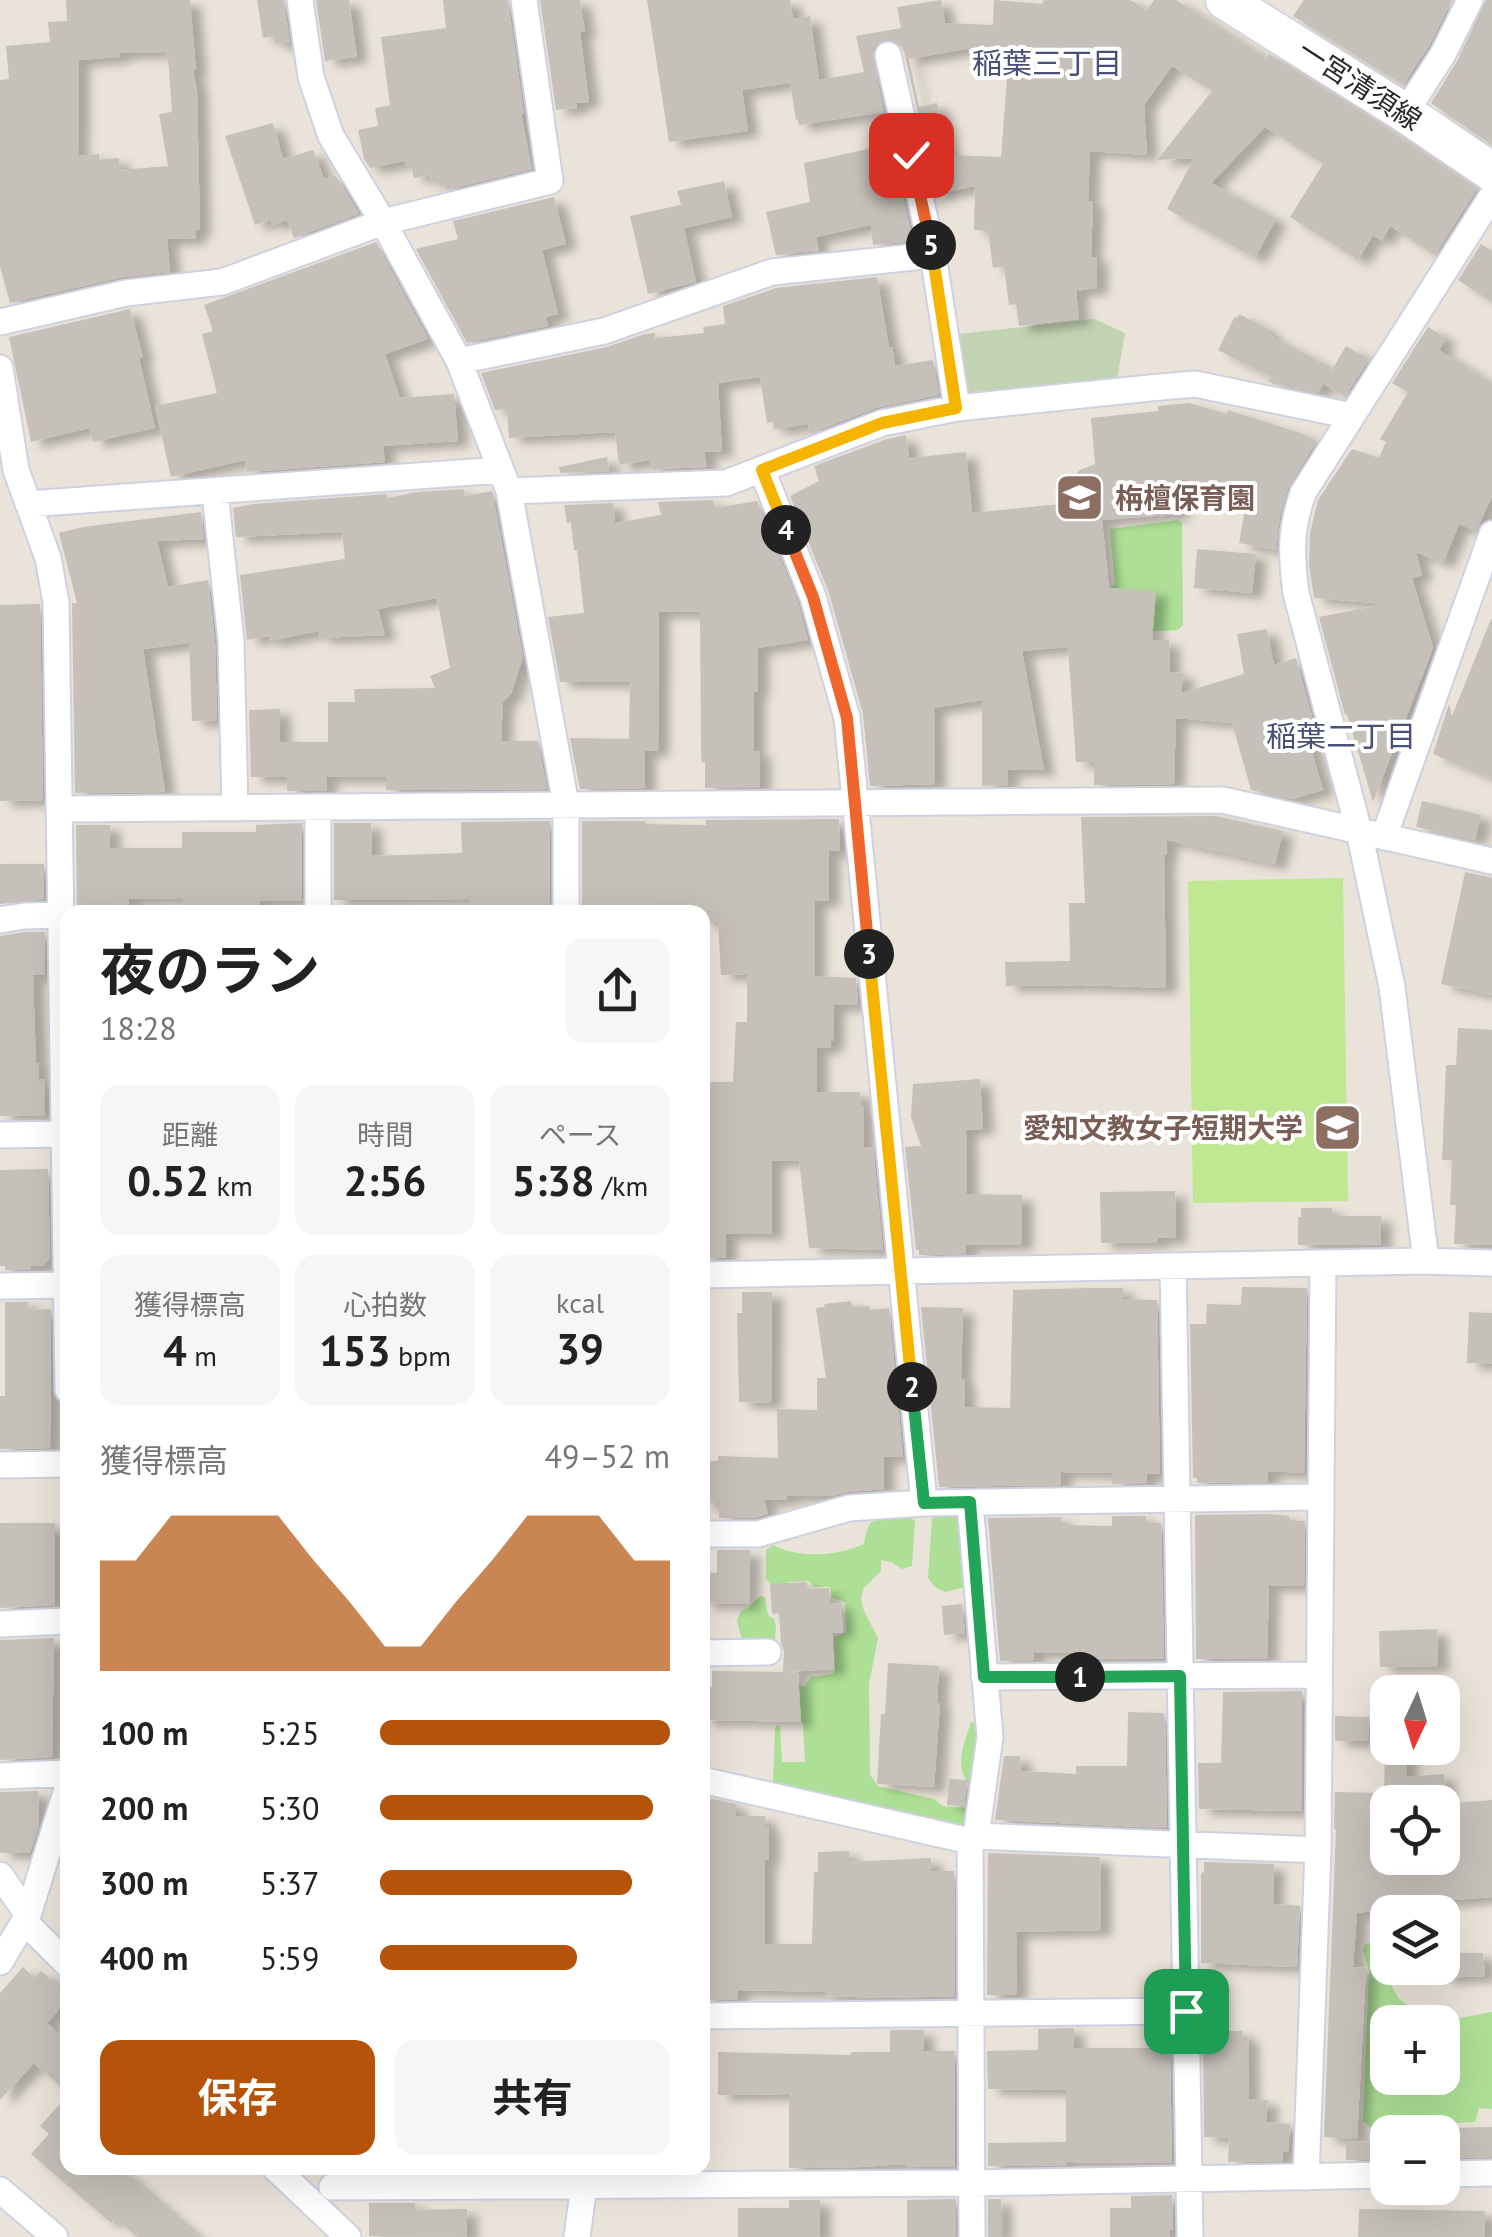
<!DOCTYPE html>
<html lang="ja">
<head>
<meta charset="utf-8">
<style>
  :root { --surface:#fff; --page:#f6f6f6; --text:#222; --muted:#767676; --accent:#b45309 }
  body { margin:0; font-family:"PT Sans","Noto Sans JP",sans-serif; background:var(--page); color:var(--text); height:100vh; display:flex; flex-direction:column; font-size:38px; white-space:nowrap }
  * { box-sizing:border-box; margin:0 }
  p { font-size:32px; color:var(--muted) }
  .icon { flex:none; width:55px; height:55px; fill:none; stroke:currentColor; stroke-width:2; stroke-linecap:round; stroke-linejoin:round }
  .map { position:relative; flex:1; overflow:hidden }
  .drawer { position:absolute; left:60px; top:905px; width:650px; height:1270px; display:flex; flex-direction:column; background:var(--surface); border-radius:20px; box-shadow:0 10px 40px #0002 }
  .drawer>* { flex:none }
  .needle { width:65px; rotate:184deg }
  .buttons { position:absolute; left:1370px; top:1675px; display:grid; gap:20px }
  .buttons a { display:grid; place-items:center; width:90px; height:90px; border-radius:20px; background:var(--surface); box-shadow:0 10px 40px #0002; font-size:50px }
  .pin { position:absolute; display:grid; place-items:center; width:85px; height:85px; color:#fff; margin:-42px; border-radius:20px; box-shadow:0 5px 15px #0006 }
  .km { position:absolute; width:50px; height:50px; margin:-25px; border-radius:50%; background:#222; color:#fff; font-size:28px; line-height:50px; text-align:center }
  .round { display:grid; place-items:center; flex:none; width:105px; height:105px; border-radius:20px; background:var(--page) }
  .overview { display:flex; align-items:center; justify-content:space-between; height:170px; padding:0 40px }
  h1 { font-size:55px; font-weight:700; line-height:75px }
  .figures { display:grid; grid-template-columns:repeat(3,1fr); gap:15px; height:170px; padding:10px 40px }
  .figures div { display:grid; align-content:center; border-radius:20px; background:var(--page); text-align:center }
  .figures b { font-size:42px; font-weight:700 }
  .figures small { font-size:28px; font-weight:400 }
  .figures p { font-size:28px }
  .chart { height:280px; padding:20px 40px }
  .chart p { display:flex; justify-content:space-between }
  .chart svg { width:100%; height:180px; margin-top:10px; fill:var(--accent); opacity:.7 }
  .button { display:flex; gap:20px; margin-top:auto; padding:20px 40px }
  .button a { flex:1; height:115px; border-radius:20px; background:var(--accent); color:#fff; font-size:40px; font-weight:700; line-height:115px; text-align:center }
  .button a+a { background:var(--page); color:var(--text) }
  ul { padding:0 40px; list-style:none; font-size:32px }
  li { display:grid; grid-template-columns:160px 120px 1fr; align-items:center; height:75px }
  li i { height:25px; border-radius:12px; background:var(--accent) }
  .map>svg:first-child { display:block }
  .green { fill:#ade096; fill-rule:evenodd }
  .cemetery { fill:#c1d3b1 }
  .pitch { fill:#c0e792 }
  .building { fill:#c5c0b9; fill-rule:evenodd; filter:url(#shadow) }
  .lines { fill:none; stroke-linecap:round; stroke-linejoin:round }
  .street-casing { stroke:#cfd1e1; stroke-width:29 }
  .secondary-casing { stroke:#cfd1e1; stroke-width:41 }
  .street { stroke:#fff; stroke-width:25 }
  .secondary { stroke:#fff; stroke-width:38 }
  .split-1-casing { stroke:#fff; stroke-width:20 }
  .split-2-casing { stroke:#fff; stroke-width:20 }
  .split-3-casing { stroke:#fff; stroke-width:20 }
  .split-4-casing { stroke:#fff; stroke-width:20 }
  .split-5-casing { stroke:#fff; stroke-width:20 }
  .split-6-casing { stroke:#fff; stroke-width:20 }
  .split-1 { stroke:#22a559; stroke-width:12 }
  .split-2 { stroke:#22a559; stroke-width:12 }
  .split-3 { stroke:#f5b400; stroke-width:12 }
  .split-4 { stroke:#f0652b; stroke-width:12 }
  .split-5 { stroke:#f5b400; stroke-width:12 }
  .split-6 { stroke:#f0652b; stroke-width:12 }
  .labels { text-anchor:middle; stroke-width:8; stroke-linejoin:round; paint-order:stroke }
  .street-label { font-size:28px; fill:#282828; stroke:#fff }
  .education-label { font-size:28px; font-weight:bold; fill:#785e54; stroke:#fff; text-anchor:start }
  .neighbourhood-label { font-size:30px; fill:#4a5077; stroke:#fff }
</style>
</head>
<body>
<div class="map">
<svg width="1492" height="2237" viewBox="0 0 1492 2237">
  <defs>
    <filter id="shadow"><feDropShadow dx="11" dy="6" stdDeviation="5" flood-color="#0004"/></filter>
  </defs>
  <rect width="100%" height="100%" fill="#eae3d9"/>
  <!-- green -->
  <path class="green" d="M1178,520L1182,523L1183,625L1178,630L1122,633L1108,590L1115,584L1110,529Z
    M952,1514L959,1518L966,1587L945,1592L935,1587L928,1578L932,1519L935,1516Z
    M902,1515L911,1517L915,1522L912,1566L902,1569L891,1562L881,1560V1571L864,1588L861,1598L864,1611L878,1638L869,1684L870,1775L878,1786L934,1799L943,1806L966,1808L969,1785C954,1765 964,1744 971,1722L978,1723L982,1739L969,1821L956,1832L773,1784L775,1728L777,1725L780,1727L782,1762H805L803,1724L801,1721L790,1722L794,1686H805L811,1677L832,1674L835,1671L834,1637L846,1632L845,1602L832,1598L830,1587H814L809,1581L788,1582L784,1589L772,1587L766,1578V1550L773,1545C798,1559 838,1556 864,1544L866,1532L871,1522Z
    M760,1596L765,1597L768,1615L774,1619L776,1625L775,1642L743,1643L737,1621L741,1611L748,1608Z
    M1370,1943L1386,1961L1390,1983L1399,1999L1418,2012L1444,2021L1492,2012V2109L1479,2108L1475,2122L1370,2127L1363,2121L1369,1970L1363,1950L1365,1944ZM1442,2022V2078H1388V2022Z"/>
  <!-- cemetery -->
  <path class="cemetery" d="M1094,319L1125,333L1117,380L960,395L950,335Z"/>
  <!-- pitch -->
  <path class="pitch" d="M1343,878L1348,1201L1193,1203L1188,881Z"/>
  <!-- building -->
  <path class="building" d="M66,0H190L196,70H193L197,91L200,230H195L196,239H167L170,272L123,277L10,303L0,267V80L9,79L6,46L50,42L48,22L67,21ZM165,52V58H168L172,112L159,114L168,166L120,170L119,158L99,160V154L78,156L79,60L120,57V53Z
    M257,0H284L290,42L275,44L274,36L263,38Z
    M316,0H349L357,57L325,61Z
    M443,0H508L524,114H521L532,169L446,190L443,180L431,183L429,175L414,178L411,165L406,166L405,161L370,168L364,159L358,130L378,126L375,108L390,105L381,37L446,28Z
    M540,0H580L585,32H580L589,102L576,103L577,108L556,110Z
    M647,0H790L793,19L810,16L819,80L864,72L856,36L901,28L897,7L941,0L945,23L993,25L994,0L1042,4L1044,0H1130L1147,10L1154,0H1176L1266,58L1269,54L1349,104L1477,189L1435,255L1390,226L1382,241L1373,235L1358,260L1290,217L1323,164L1265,127L1211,183L1276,219L1255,258L1167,209L1194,158L1157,160L1212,91L1172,66L1144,105L1147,155L1090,151L1088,201H1093L1091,257H1097V288L1076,291L1079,319L1019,326L1016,304L1009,305L1004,266L993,268L988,231L974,230L975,186L936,194L904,51L899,43L892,39H884L876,44L872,51L884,112L799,125L798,120H796L790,83L742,90L748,131L669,142ZM965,49L1009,51L1001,157L948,155L937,103L919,107L909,59Z
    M1304,0H1452L1429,46L1403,85L1293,16Z
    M1486,0H1492V145L1431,103L1457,61Z
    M273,123L283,159L313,150L324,179L336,176L359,214L294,238L287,220L272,225L271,220L255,225L225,136Z
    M889,135L913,241L873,245L871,225L816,237L819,251L776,255L766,212L810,202L804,163L891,144Z
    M724,181L732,217L684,228L696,282L648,294L630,216L681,205L677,191Z
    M554,197L566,244L542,250L558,314L546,317L548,326L467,343L416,249L458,239L453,221Z
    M376,242L428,339L385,354L400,398L454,394L458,441L383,446L385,462L247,472L245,460L171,477L155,406L217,393L202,334L213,331L204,305Z
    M1481,244L1492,251V302L1458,280Z
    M877,277L889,347H892L895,366L933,360L939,395L876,408L809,434L808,424L774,429L773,422L767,423L760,377L718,383L722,451L704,452L707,467L652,469L650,460L619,465L615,432L509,438L507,409L495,410L481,373L607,347L645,334L655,333V338L704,333L703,327L725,324L723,306L776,288Z
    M130,309L143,357L139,358L155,428L93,442L90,428L31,442L9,337Z
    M1239,314L1270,330L1268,334L1282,342L1332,368L1318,393L1274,384L1268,381L1271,377L1218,350L1235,316L1237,318Z
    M1428,327L1446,338L1439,350L1492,383V496L1476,531L1459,524L1443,563L1416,552L1422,575L1412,578L1433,648L1373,802L1347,714L1345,715L1319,617L1385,604L1314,598L1309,565L1310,533L1318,500L1352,449L1379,458L1386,442L1380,439L1408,392L1392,383Z
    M1346,346L1369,359L1345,397L1324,384Z
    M1189,403L1227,414L1228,410L1297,432L1309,437L1308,440L1315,444L1288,488L1280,516L1276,550L1239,543L1247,498L1182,479L1178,514L1102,520L1109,588L1156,591L1152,640H1169L1170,672L1184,673L1181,693L1244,674L1237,634L1267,629L1274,665L1296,658L1314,724L1305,727L1323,790L1292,799L1251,790L1232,723L1176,718L1174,784L1094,785V762H1076L1068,647L1022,651L1044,770H1008V785L982,786V700L934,708L935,784L870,786L863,714L829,593L790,496L819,481L814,466L887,439L906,435L909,458L966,452L972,513L1070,503L1072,478L1080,470L1095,464L1091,418L1158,411V406Z
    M607,457L609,471L560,473L559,467Z
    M464,489L465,496L492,491L493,495L523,657L511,694L503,702L501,741H538L547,789L386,790V777H326L327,791H287V777H251L249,710L280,709V742H328V702H355L354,689L435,688L430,676L450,668L437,598L378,609L385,635L320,638L319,631L270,641L269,636L247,640L240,575L345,559L342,532L236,537L233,508L253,504L387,494V498L417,492Z
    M713,500L715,508L757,501L798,602L808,640L758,648V692H754V751H760V787L705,788V762L702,763L701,751L700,612H659L658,751H645V788L580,789L570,738L629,739L630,682H560L548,617L584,613L577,550L574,551L571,522L567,523L564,505L613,503L615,523L661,515L658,502Z
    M201,512L204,539L157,541L168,587L208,580L215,642L217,720L192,721L189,643L143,649L165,792L75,793L72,603H77L59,533L83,527Z
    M1197,549L1256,554L1252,593L1194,588Z
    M40,604L43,800L0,801V605Z
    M1491,619L1492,620V778L1433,754L1449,704L1452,716Z
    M1422,801L1481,815L1475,840L1416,827Z
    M1216,816L1283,831L1275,864L1167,840V855H1164L1166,988L1082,985L1006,986L1005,962L1070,961L1069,903H1085L1081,817Z
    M839,819L840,851H829V901H815V976L856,978L858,1005H834L833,1041H831V1048H817V1092H860L861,1105H863L864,1147H873L883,1250L809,1248L799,1160L772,1161V1234H726V1258H702V1090L704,1082H733L736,1022H747V974L721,975L718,922H702V912H582V821H645V824L706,825V820Z
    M550,821V912H469V899L334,900V823H371L372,856L462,853L461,822Z
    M302,823V901H260V912H184L183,898L129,899V912H77L76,825H110V848H182V832H256V825Z
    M0,864H44V899L0,904Z
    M1465,872L1492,878V995L1441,984Z
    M26,932H45V975H33L36,1063H39L38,1079H44L45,1115L0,1116V936Z
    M1458,1028L1492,1030V1245L1454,1244L1456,1205H1450L1452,1160H1442L1446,1065H1456Z
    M980,1079L983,1129L966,1130L967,1194L1022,1195V1244L966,1245V1254L919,1255V1250H916L905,1147L921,1146L911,1117L913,1084Z
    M48,1169L50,1259L43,1266H31V1269L5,1270V1266H0V1170Z
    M1175,1191L1176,1238H1158V1242L1101,1243L1100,1192Z
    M1301,1208H1332V1216H1381V1245H1298V1217H1301Z
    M1242,1287L1307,1288L1304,1473L1268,1471V1482L1197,1483V1478H1193L1190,1324H1206L1207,1304L1241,1305Z
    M1087,1288H1123V1299L1157,1300L1160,1474H1147V1483L1112,1484V1473L1061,1472V1485L939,1487L921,1307L963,1308L961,1379H964L965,1407L1010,1408L1013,1290Z
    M742,1292H772L771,1403L739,1402L737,1313H742Z
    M851,1301L852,1307L869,1306L870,1310L889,1308L903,1457H884V1489L848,1492L831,1496H787V1500H764L768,1514L753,1518H719V1503H702L703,1461H718V1456L778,1458L777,1409L817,1410V1378H826L816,1308L825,1307L824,1304Z
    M5,1302H28V1310L51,1309L50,1448L0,1449V1396H5Z
    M1469,1312L1492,1313V1364L1467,1363Z
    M1268,1514L1289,1516V1520L1305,1521L1304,1586L1269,1585L1267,1659H1196L1195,1515Z
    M1112,1516H1146V1523H1161L1164,1659L1086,1658L1085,1653L1034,1652V1660L1000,1661L988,1518L1061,1517V1525L1112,1526Z
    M0,1523H55V1605L0,1608Z
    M717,1550H750L749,1604L702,1603V1572L717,1573Z
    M807,1582L808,1589L829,1588L830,1604L841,1603L843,1632L832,1633L834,1669L786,1672L798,1673L801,1722L702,1720V1687H712V1671L783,1672L784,1651L781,1643L779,1613L772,1614L770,1584Z
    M962,1604L965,1633L944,1635L942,1606Z
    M1437,1629L1438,1666L1380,1667L1379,1631Z
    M54,1638L52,1757L0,1760V1640Z
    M888,1663L939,1666L937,1703H940L934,1787L877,1784L881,1714H885Z
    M1302,1691V1811L1199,1809L1198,1763H1221L1223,1692Z
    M1128,1712L1163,1713V1718H1165L1167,1828L995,1820L1004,1756H1020L1021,1771L1076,1774V1766H1127Z
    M1335,1716L1369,1717V1741H1335Z
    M1385,1748H1407L1406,1777L1444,1774L1446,1802H1388V1858H1442V1804L1492,1800V1897L1400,1904V1908L1357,1913L1353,1967L1366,1968L1357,2139L1324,2137L1336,1829H1334L1335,1792L1384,1793Z
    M949,1779L967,1780L964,1806L947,1805Z
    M38,1791L39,1826L30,1853H0V1792Z
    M702,1797L736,1804V1816H765V1826H769V1859L765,1860V1944H812L814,1872H818V1852L849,1851V1862L931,1858V1871H954L955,1996L889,1998L825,1996V1992L738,1990V1999L702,2000Z
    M988,1853L1100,1857L1101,1930L1016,1932L1017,1995H987Z
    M1204,1862L1274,1864L1273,1904L1300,1906L1297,1967L1201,1963V1873L1204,1872Z
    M1442,1953H1483L1485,1976L1442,1978Z
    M23,1967L35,1978L41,1971L56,1984L66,2002L47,2023L68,2042V2093L34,2063L0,2100V1993Z
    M1074,2028V2048H1170L1172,2163L1067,2162V2159L1066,2165L988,2166V2143L1066,2142V2090L988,2089L987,2051L1038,2050V2029Z
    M890,2030H924L923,2051H955V2167H906V2164L860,2167L789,2168V2094L718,2095V2052L851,2055V2052H890Z
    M1218,2031H1242V2036L1248,2037L1249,2099L1268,2100L1266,2122L1290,2124L1288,2152L1283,2151V2161L1228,2162L1229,2138L1204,2137L1203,2037H1218Z
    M68,2095V2168H118L198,2237H137L115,2218L111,2223L31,2154L49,2134L40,2126Z
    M1492,2127V2157L1445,2158L1444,2128Z
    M1388,2141V2159L1346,2160V2142Z
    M1172,2195L1173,2230H1170V2237H1110V2208H1131V2196Z
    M956,2199V2237H907V2200Z
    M988,2199H1001V2237H988Z
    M789,2200H820V2237H738V2208H789Z
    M369,2203H415V2210L467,2209V2237L369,2236Z
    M1359,2209L1485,2211V2237H1358Z"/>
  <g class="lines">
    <defs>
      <path id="street" d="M300,0L311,77L331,136L383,222L459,361L509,491L566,805V912
        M888,55L933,255
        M1405,113L1443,54L1470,0
        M0,322L126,293L222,282L383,222L550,181L524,0
        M459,361L604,331L772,272L933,255L957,408
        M0,368L16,470L48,558L56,602L68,1390
        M762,470L813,597L847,718L924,1503
        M509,491L726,483L882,423L957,408L1150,388L1195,384L1352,416
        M215,492L231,641L235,808
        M28,504L501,470
        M59,809L1223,800L1492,861
        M1384,837L1492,534
        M318,912V807
        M0,920L24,916L61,915
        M0,1135L64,1134
        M1426,1261L1392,987L1359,831L1296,593C1291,555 1290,530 1303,493L1492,196
        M1173,1266L1190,2237
        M702,1275L1423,1261L1492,1263
        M0,1286L68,1285
        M0,1465L68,1464
        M970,1503L990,1737L976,1836L970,1841L972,2237
        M702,1534H758L849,1508L924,1503L1321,1497
        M0,1624L68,1621
        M702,1653L768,1652
        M984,1677L1319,1675
        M0,1776L68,1773
        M702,1780L970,1841
        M976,1836L1318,1850
        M0,1875L28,1915
        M24,1921L68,1965
        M0,1962L28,1915L68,1786
        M702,2016L1186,2011
        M275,2168L348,2237
        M1442,2174L1492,2173
        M1306,2177L1318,1850L1323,1263
        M332,2187L972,2183L1388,2175
        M0,2190L55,2237
        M577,2237L584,2185V2168"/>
      <path id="secondary" d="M1225,0L1405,113L1492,172"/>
    </defs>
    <!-- street casing -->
    <use href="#street" class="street-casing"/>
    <!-- secondary casing -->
    <use href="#secondary" class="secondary-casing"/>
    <!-- street -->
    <use href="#street" class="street"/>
    <!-- secondary -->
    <use href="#secondary" class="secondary"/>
  </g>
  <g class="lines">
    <defs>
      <path id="split-1" d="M1080,1677L1180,1676L1186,2011"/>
      <path id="split-2" d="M912,1387L924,1503L970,1502L984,1677H1080"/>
      <path id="split-3" d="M869,954L912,1387"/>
      <path id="split-4" d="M786,530L813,597L847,718L869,954"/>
      <path id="split-5" d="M786,530L762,470L882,423L956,408L931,245"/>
      <path id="split-6" d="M911,155L931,245"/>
    </defs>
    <!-- split-1 casing -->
    <use href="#split-1" class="split-1-casing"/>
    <!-- split-2 casing -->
    <use href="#split-2" class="split-2-casing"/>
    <!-- split-3 casing -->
    <use href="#split-3" class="split-3-casing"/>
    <!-- split-4 casing -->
    <use href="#split-4" class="split-4-casing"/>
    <!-- split-5 casing -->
    <use href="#split-5" class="split-5-casing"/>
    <!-- split-6 casing -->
    <use href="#split-6" class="split-6-casing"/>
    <!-- split-1 -->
    <use href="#split-1" class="split-1"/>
    <!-- split-2 -->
    <use href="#split-2" class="split-2"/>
    <!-- split-3 -->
    <use href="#split-3" class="split-3"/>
    <!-- split-4 -->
    <use href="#split-4" class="split-4"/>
    <!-- split-5 -->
    <use href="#split-5" class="split-5"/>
    <!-- split-6 -->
    <use href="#split-6" class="split-6"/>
  </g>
  <!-- icons -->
  <defs>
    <symbol id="school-square" viewBox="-11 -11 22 22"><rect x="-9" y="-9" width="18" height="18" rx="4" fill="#8d6e63" stroke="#fff"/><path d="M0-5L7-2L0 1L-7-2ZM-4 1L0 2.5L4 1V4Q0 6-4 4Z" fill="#fff"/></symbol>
    <symbol id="university-square" viewBox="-11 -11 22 22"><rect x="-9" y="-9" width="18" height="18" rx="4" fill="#8d6e63" stroke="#fff"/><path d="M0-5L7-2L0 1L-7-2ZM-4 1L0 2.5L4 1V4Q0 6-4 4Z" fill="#fff"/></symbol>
  </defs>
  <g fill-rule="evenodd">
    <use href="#school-square" x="1052" y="470" width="55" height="55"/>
    <use href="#university-square" x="1310" y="1100" width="55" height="55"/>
  </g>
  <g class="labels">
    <!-- street labels -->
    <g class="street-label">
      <text transform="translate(1360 85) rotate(33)" y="10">一宮清須線</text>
    </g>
    <!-- education labels -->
    <g class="education-label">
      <text x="1115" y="508">栴檀保育園</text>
      <text x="1303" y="1138" text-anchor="end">愛知文教女子短期大学</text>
    </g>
    <!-- neighbourhood labels -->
    <g class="neighbourhood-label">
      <text x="1047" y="74">稲葉三丁目</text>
      <text x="1341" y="747">稲葉二丁目</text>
    </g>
  </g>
</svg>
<div class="buttons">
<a><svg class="needle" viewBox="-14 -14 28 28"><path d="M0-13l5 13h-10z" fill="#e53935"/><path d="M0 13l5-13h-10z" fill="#767676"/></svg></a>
<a><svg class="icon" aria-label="locate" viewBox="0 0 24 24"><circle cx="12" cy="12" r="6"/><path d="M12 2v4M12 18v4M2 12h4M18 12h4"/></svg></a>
<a><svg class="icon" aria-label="layers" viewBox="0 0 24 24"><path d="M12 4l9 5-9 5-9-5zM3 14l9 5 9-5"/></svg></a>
<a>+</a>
<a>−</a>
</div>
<div class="pin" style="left:1186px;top:2011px;background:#1e9e55"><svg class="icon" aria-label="arrive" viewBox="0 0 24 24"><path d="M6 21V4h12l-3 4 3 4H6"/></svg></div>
<div class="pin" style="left:911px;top:155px;background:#d93025"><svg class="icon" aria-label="check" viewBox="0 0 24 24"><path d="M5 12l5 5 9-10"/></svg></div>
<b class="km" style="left:1080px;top:1677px">1</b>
<b class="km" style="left:912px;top:1387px">2</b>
<b class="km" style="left:869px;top:954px">3</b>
<b class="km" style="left:786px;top:530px">4</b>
<b class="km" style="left:931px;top:245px">5</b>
<section class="drawer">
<div class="overview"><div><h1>夜のラン</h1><p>18:28</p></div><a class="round"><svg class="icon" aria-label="share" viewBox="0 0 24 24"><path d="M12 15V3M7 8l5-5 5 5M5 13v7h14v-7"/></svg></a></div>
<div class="figures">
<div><p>距離</p><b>0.52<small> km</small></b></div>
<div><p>時間</p><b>2:56</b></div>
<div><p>ペース</p><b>5:38<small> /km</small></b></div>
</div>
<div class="figures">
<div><p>獲得標高</p><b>4<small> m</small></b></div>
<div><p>心拍数</p><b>153<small> bpm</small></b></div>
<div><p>kcal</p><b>39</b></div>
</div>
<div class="chart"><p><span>獲得標高</span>49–52 m</p>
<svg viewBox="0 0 160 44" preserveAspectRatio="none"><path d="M0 44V17L10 17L20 6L30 6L40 6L50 6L60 17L70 27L80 38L90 38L100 27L110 17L120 6L130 6L140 6L150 17L160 17V44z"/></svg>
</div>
<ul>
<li><b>100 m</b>5:25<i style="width:100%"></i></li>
<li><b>200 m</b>5:30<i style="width:94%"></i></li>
<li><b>300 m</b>5:37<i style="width:87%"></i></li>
<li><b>400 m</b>5:59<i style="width:68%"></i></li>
</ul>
<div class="button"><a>保存</a><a>共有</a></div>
</section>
</div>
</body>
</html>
